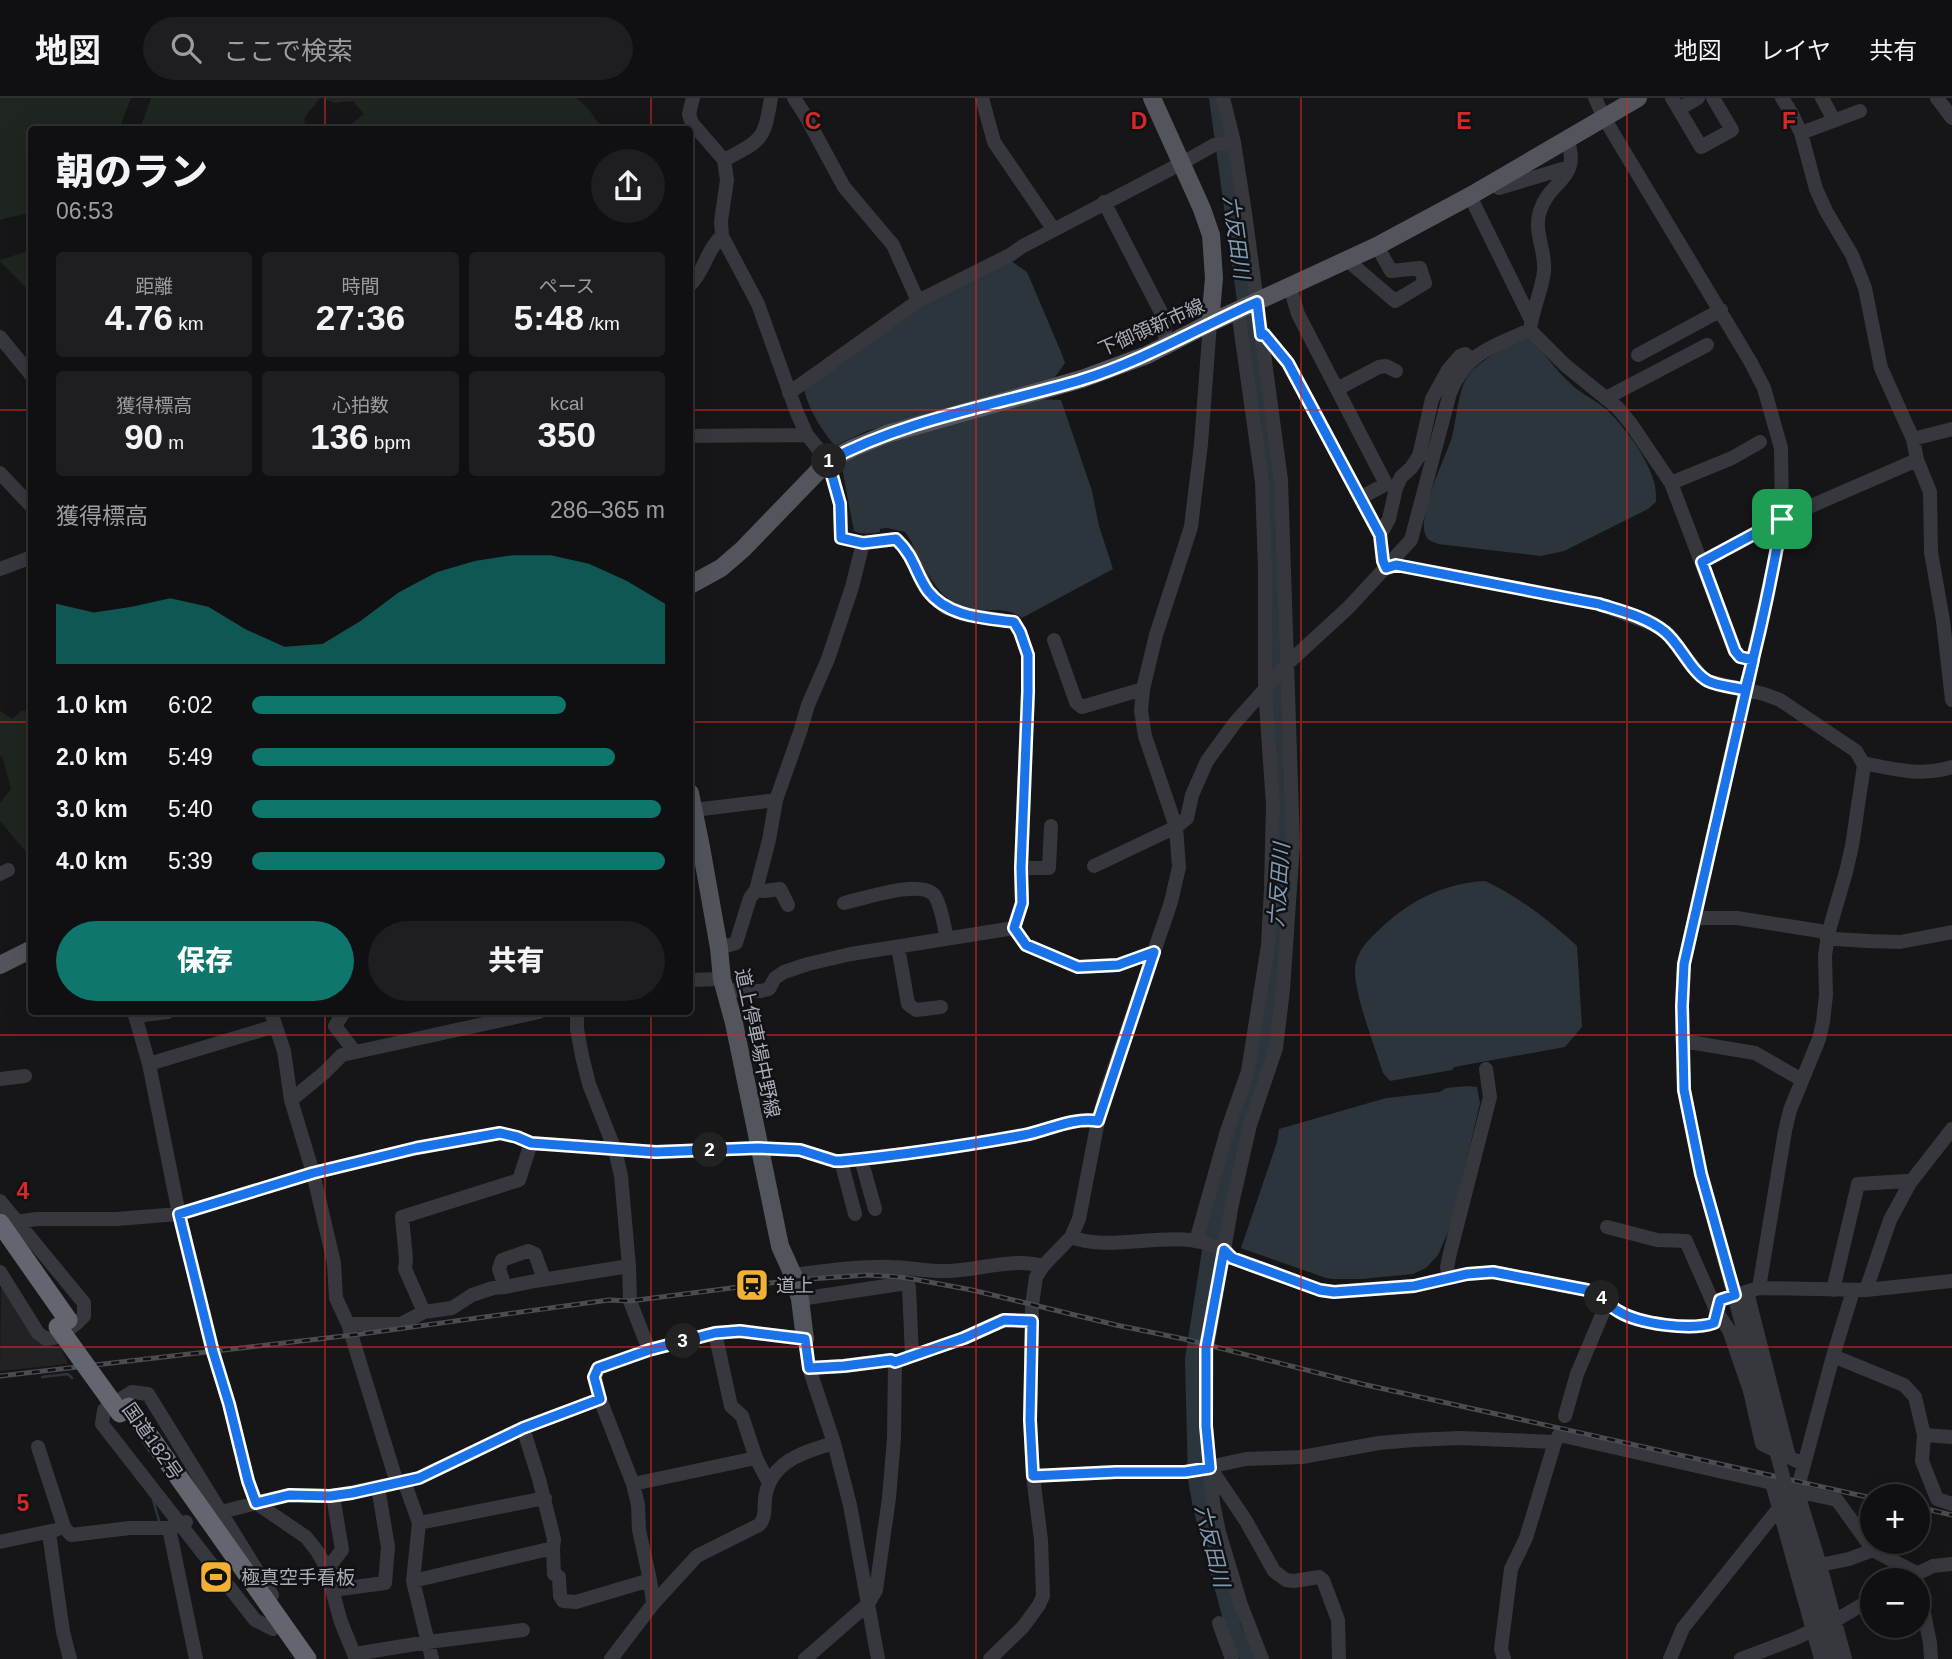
<!DOCTYPE html>
<html lang="ja">
<head>
<meta charset="utf-8">
<style>
  :root { --surface:#101012; --page:#1e1e20; --text:#f1f3f6; --muted:#9c9d9f; --line:#303032; --accent:#0f766e }
  body { margin:0; font-family:Helvetica,"Noto Sans JP",sans-serif; background:var(--page); color:var(--text); height:100vh; display:flex; flex-direction:column; font-size:26px; white-space:nowrap }
  * { box-sizing:border-box; margin:0 }
  p { font-size:23px; color:var(--muted) }
  .icon { flex:none; width:38px; height:38px; fill:none; stroke:currentColor; stroke-width:2; stroke-linecap:round; stroke-linejoin:round }
  .map { position:relative; flex:1; overflow:hidden }
  .details { position:absolute; left:28px; top:28px; width:665px; height:889px; display:flex; flex-direction:column; background:var(--surface); border-radius:7px; box-shadow:0 7px 28px #0002,0 0 0 2px var(--line) }
  .details>* { flex:none }
  .controls { position:absolute; left:1860px; top:1386px; display:grid; gap:14px }
  .controls a { display:grid; place-items:center; width:70px; height:70px; border-radius:50%; background:var(--surface); box-shadow:0 7px 28px #0002,0 0 0 2px var(--line); font-size:35px }
  .pin { position:absolute; display:grid; place-items:center; width:60px; height:60px; color:#fff; margin:-30px; border-radius:14px; box-shadow:0 4px 10px #0006 }
  .km { position:absolute; width:35px; height:35px; margin:-18px; border-radius:50%; background:#222; color:#fff; font-size:19px; line-height:35px; text-align:center }
  .round { display:grid; place-items:center; flex:none; width:74px; height:74px; border-radius:37px; background:var(--page) }
  .overview { display:flex; align-items:center; justify-content:space-between; height:119px; padding:0 28px }
  h1 { font-size:38px; font-weight:800; line-height:52px }
  .metrics { display:grid; grid-template-columns:repeat(3,1fr); gap:10px; height:119px; padding:7px 28px }
  .metrics div { display:grid; align-content:center; border-radius:7px; background:var(--page); text-align:center }
  .metrics b { font-size:35px; font-weight:800 }
  .metrics small { font-size:19px; font-weight:400 }
  .metrics p { font-size:19px }
  .chart { height:196px; padding:14px 28px }
  .chart p { display:flex; justify-content:space-between }
  .chart svg { width:100%; height:126px; margin-top:7px; fill:var(--accent); opacity:.7 }
  .button { display:flex; gap:14px; margin-top:auto; padding:14px 28px }
  .button a { flex:1; height:80px; border-radius:42px; background:var(--accent); color:#fff; font-size:28px; font-weight:800; line-height:80px; text-align:center }
  .button a+a { background:var(--page); color:var(--text) }
  ul { padding:0 28px; list-style:none; font-size:23px }
  li { display:grid; grid-template-columns:112px 84px 1fr; align-items:center; height:52px }
  li i { height:18px; border-radius:9px; background:var(--accent) }
  header { display:flex; align-items:center; gap:42px; box-sizing:border-box; height:98px; padding:0 35px; background:var(--surface); border-bottom:2px solid var(--line) }
  header strong { font-size:33px }
  nav { display:flex; gap:38px; margin-inline-start:auto; font-size:24px }
  .search { width:490px; height:63px; background:var(--page); display:flex; align-items:center; gap:18px; box-sizing:border-box; padding:0 24px; border-radius:38px; color:var(--muted); font-size:26px }
  .map>svg:first-child { display:block }
  .built { fill:#222225 }
  .green { fill:#1e261f }
  .water { fill:#2c353c }
  .lines { fill:none; stroke-linecap:round; stroke-linejoin:round }
  .stream { stroke:#2c353c; stroke-width:2.5 }
  .river { stroke:#2c353c; stroke-width:16 }
  .minor { stroke:#37383d; stroke-width:14 }
  .major { stroke:#53555c; stroke-width:18 }
  .highway { stroke:#63666e; stroke-width:19 }
  .rail-casing { stroke:#4a4c52; stroke-width:5 }
  .rail { stroke:#111113; stroke-width:2.5; stroke-dasharray:8; stroke-linecap:butt }
  .minor-bridge { stroke:#37383d; stroke-width:14 }
  .highway-bridge { stroke:#63666e; stroke-width:19 }
  .route-casing { stroke:#fff; stroke-width:14 }
  .route { stroke:#1a73e8; stroke-width:9 }
  .grid { fill:none; stroke:#d62828; stroke-width:2; stroke-opacity:0.55 }
  .labels { text-anchor:middle; stroke-width:5; stroke-linejoin:round; paint-order:stroke }
  .street-label { font-size:19px; fill:#a8adb8; stroke:#111113 }
  .poi-label { font-size:19px; fill:#a8adb8; stroke:#111113; text-anchor:start }
  .water-label { font-size:21px; font-style:italic; fill:#7f9bb3; stroke:#111113 }
  .grid-label { font-size:23px; text-anchor:middle; font-weight:bold; fill:#d62828; stroke:#111113; stroke-width:5; stroke-linejoin:round; paint-order:stroke }
</style>
</head>
<body>
<header>
<strong>地図</strong>
<div class="search"><svg class="icon" aria-label="search" viewBox="0 0 24 24"><circle cx="10" cy="10" r="6"/><path d="M15 15l6 6"/></svg>ここで検索</div>
<nav><a>地図</a><a>レイヤ</a><a>共有</a></nav>
</header>
<div class="map">
<svg width="1952" height="1561" viewBox="0 0 1952 1561">
  <rect width="100%" height="100%" fill="#161618"/>
  <!-- built -->
  <path class="built" d="M1,1185L40,1245L61,1250L68,1266L0,1273Z"/>
  <!-- green -->
  <path class="green" d="M0,0H131L119,31L32,32L31,114L0,122Z
    M151,0H320L305,19L304,31H140Z
    M322,0H576L588,10L602,31H350L349,28L364,16L353,3L335,5Z
    M31,152H32L31,195L0,163V162Z
    M22,612L32,615V754L27,755L0,723V705L11,691L2,658H0V613L13,621Z"/>
  <!-- water -->
  <path class="water" d="M1011,163L1027,174L1061,254L1065,265L1055,279L867,333L835,348C822,333 809,312 804,292L923,204Z
    M1527,239C1544,253 1555,272 1571,286C1580,295 1592,300 1602,308C1622,324 1650,362 1655,388C1656,393 1656,399 1656,404L1648,411L1564,453L1541,458L1438,446C1436,445 1430,443 1428,441C1412,425 1446,359 1452,339C1456,322 1458,296 1466,281C1474,266 1511,244 1527,239Z
    M1039,301L1061,302L1092,393L1099,428L1113,471L1022,520C1005,508 993,514 974,511C932,506 926,463 905,434L887,430L880,431V434C870,436 863,437 854,433L841,365L889,343Z
    M1485,783C1519,799 1549,822 1577,848L1582,929L1565,949L1454,969L1452,972L1390,983L1383,975C1375,949 1354,896 1355,871C1356,854 1368,842 1380,831C1409,803 1444,785 1485,783Z
    M1467,988L1477,989L1480,1005L1452,1125L1438,1157L1426,1170L1413,1176L1361,1181H1334L1326,1180L1241,1150L1277,1044L1279,1031L1386,1000L1440,994L1446,990Z"/>
  <g class="lines">
    <!-- stream -->
    <path class="stream" d="M42,1279L68,1276L72,1280
      M153,1402L160,1426"/>
    <!-- river -->
    <path class="river" d="M1217,0L1268,369L1276,508L1284,770L1261,967L1236,1044L1212,1140L1193,1261L1196,1381L1201,1409L1234,1532L1249,1561"/>
    <!-- minor -->
    <path class="minor" d="M693,0L689,16L692,25L724,62L727,82L721,123L722,138L758,206L797,315L807,337L828,363L840,406L841,440L863,445L896,441L911,456L928,493L946,510L962,516L1014,524L1020,534L1028,557V594L1021,770L1022,805L1014,830
      M794,0L805,17L844,89L893,147L918,203
      M982,0L994,44L1054,132
      M1223,0L1234,44L1245,115L1281,382L1293,746L1283,892L1276,950L1250,1027L1232,1106L1207,1250L1206,1328L1213,1405L1219,1434L1241,1507L1262,1561
      M1595,0L1604,20L1750,263L1764,290L1781,350L1782,421L1775,461L1684,866L1682,908L1684,992L1701,1076L1755,1274
      M1672,0L1701,49L1732,32L1713,0
      M1782,0L1792,16L1801,35L1816,91L1826,113L1852,157L1865,190L1881,270L1913,341L1917,362L1930,394L1931,454L1943,523L1952,602
      M1822,0L1834,22
      M1937,0L1952,20
      M1679,11L1698,0
      M1801,35L1860,13
      M1567,41C1582,82 1550,81 1540,113C1533,133 1546,153 1544,173C1542,193 1532,212 1530,232L1565,267L1618,310L1631,326L1671,385L1735,553L1740,559L1753,562
      M724,62C762,42 764,43 771,0
      M1492,85L1499,90L1569,69
      M1470,98L1531,222
      M1104,104L1164,220L1165,239L1168,246
      M1347,162L1395,203L1425,185L1420,170L1391,173L1377,148
      M690,187C705,173 707,150 722,138
      M1290,189L1298,216L1386,386L1360,400
      M1261,237L1264,236L1288,265L1380,437L1383,463L1386,470
      M0,239L32,278
      M1638,257L1721,212
      M1337,291L1379,269L1386,268L1396,273
      M789,295L918,203L1010,157L1023,148L1182,65L1214,47L1234,44
      M1606,300L1707,247
      M690,338L807,337
      M1913,341L1952,331
      M0,375L32,409
      M1671,385L1732,360L1760,344
      M1380,437L1389,421L1396,390L1401,379L1411,370L1419,358L1432,301L1448,272L1460,258L1465,256L1471,261
      M1702,464L1795,415L1917,362
      M1386,470L1396,467L1599,506L1657,528L1668,536L1700,577L1708,583L1764,596L1780,602L1856,653L1864,667L1852,748L1846,774L1828,836L1825,858L1826,897L1823,924L1819,941L1790,1012L1785,1033L1759,1190
      M0,471L32,459
      M1054,542L1076,604L1082,609L1143,591
      M1863,665C1893,671 1922,679 1952,669
      M694,712L776,702
      M1094,768L1176,729L1187,720L1192,697L1207,663L1234,626L1287,566L1348,510L1411,442L1450,295C1466,255 1493,248 1530,232
      M1021,770H1049L1051,728
      M0,776L8,772
      M756,792L765,793L780,791L788,807
      M844,805C863,801 922,780 935,798C942,810 944,828 947,841
      M1695,820H1737L1820,833L1835,841L1868,843L1900,844L1952,834
      M1014,830L1026,847L1078,869L1118,867L1154,854
      M898,849L908,906L916,912L941,909
      M719,850L736,845L750,800L756,792L769,742L776,702L800,634L808,607L828,561L852,489L863,445
      M690,882L722,881
      M724,892L761,893L769,891L775,880L784,874L808,866L851,856L1014,830
      M134,914L149,966L179,1116L213,1253L229,1306L248,1383L256,1405L306,1439L317,1453L325,1467L341,1524L356,1561
      M271,914L284,953L291,1002L313,1075L334,1165L336,1200L348,1226L397,1385
      M344,914L335,928L355,954
      M577,914V931L582,958L589,986L615,1052L621,1078L629,1168L630,1203L649,1252
      M135,918L168,914
      M1683,943L1755,955L1802,982
      M149,966L275,928
      M0,981L25,978
      M291,1002L324,975L342,957L539,914
      M861,1061L875,1111
      M841,1063L855,1116
      M0,1103L84,1205V1218L77,1225L58,1239L46,1241L38,1235L0,1174
      M7,1127L15,1124L37,1121H116L179,1116L313,1075L416,1050L500,1035L517,1039L531,1045L656,1054L758,1050L800,1052L835,1063H841C903,1057 963,1048 1024,1037C1049,1032 1072,1019 1098,1023
      M1607,1129L1657,1142L1686,1143L1718,1216L1729,1232L1750,1293L1762,1346L1803,1366
      M1071,1139C1120,1158 1190,1121 1232,1160L1320,1192L1334,1194L1414,1188L1467,1176L1494,1174L1587,1192C1601,1196 1606,1206 1618,1213C1639,1226 1691,1233 1714,1225L1720,1202L1759,1190L1866,1192L1952,1183
      M1196,1143L1227,1033L1248,973L1268,847L1271,790L1273,707L1265,591V472L1262,384L1238,213
      M793,1177C825,1173 858,1168 891,1169C909,1169 927,1174 946,1173C978,1173 1010,1159 1043,1168
      M1449,1180L1447,1169L1450,1155L1490,999L1486,971
      M505,1189L499,1171L502,1162L528,1153L535,1156L544,1181
      M1833,1192L1858,1086L1907,1083L1910,1085
      M1866,1192L1890,1122L1910,1085L1952,1031
      M1747,1194L1789,1359
      M800,1201L907,1185L909,1189L912,1258L895,1264L894,1340L889,1400L876,1492L868,1506L805,1561
      M424,1214L405,1171L406,1161L402,1119L519,1082L531,1045
      M348,1226H401L424,1214L452,1210L472,1197L493,1190L505,1189L535,1183L629,1168
      M715,1235L731,1308L742,1318L756,1360L769,1385
      M912,1258L964,1240L1004,1222L1032,1223
      M1833,1258L1904,1287L1915,1299L1924,1337L1922,1363L1937,1401L1952,1406
      M809,1270L843,1268L891,1262L895,1264
      M600,1301L633,1386L638,1407L639,1432L650,1482L653,1506
      M1565,1318L1577,1276L1607,1205
      M523,1330L539,1381L554,1441L553,1450L554,1476L559,1479L560,1498L563,1503L576,1504L650,1482
      M1924,1337L1952,1339
      M38,1349L64,1429L71,1437L130,1430H169L186,1424
      M1211,1371L1246,1423L1274,1473L1286,1482L1294,1483L1319,1479L1323,1482L1338,1522L1339,1561
      M1033,1378L1116,1374H1185L1246,1361L1302,1359L1379,1345L1414,1342L1460,1340L1555,1344
      M404,1383L419,1425L413,1483L432,1561
      M1772,1385L1821,1561
      M633,1386L756,1360
      M333,1398L342,1452L332,1465L340,1491L385,1485L388,1449L378,1389
      M213,1416L289,1397L333,1398L419,1380L523,1330L600,1301L595,1279L598,1270L649,1252L715,1235L740,1233L805,1241L809,1270L834,1345L850,1407L878,1561
      M419,1425L545,1400
      M169,1430L196,1561
      M49,1435L63,1534L70,1561
      M0,1444L56,1432
      M1820,1467L1849,1461L1873,1452
      M1904,1482L1933,1468L1952,1466
      M413,1483L553,1450
      M1918,1485L1930,1545L1931,1561
      M272,1497L148,1296L132,1294L104,1312L102,1326L255,1522L273,1531
      M1836,1522L1872,1501
      M1219,1525L1232,1561
      M355,1556L428,1544L523,1532
      M611,1561L653,1506L697,1458L759,1427C766,1420 764,1411 765,1401C769,1364 803,1354 834,1345
      M990,1561L1023,1529L1039,1507L1043,1498L1041,1442L1033,1378L1030,1322L1032,1207L1036,1179L1043,1168L1071,1139L1079,1121L1098,1023L1106,994L1171,804L1179,769L1176,729L1145,638L1141,613L1143,591L1156,537L1191,429L1201,346L1210,225
      M1504,1561L1501,1551L1511,1471L1526,1440L1555,1344L1559,1337L1772,1385L1797,1393L1837,1402L1873,1452L1916,1475
      M1670,1561L1683,1530L1779,1410
      M1741,1561L1794,1541L1813,1532
      M1845,1561L1820,1467L1797,1393L1833,1258L1853,1193"/>
    <!-- major -->
    <path class="major" d="M1152,0L1202,111L1211,137L1214,180L1210,225
      M690,487L721,470L743,451L828,363L853,350L887,336L1082,281L1147,257L1210,225L1377,148L1470,98L1638,0
      M690,695L701,749L719,850L722,881L734,925L780,1148L793,1177L800,1201L805,1241
      M0,867L32,851"/>
    <!-- highway -->
    <path class="highway" d="M0,1125L68,1222
      M129,1309L307,1561"/>
    <defs>
      <path id="rail" d="M0,1278L361,1236L609,1202L630,1203L794,1182L867,1177L902,1179L972,1192L1116,1227L1184,1241L1362,1286L1872,1400
        M1918,1409L1952,1417"/>
    </defs>
    <!-- rail casing -->
    <use href="#rail" class="rail-casing"/>
    <!-- rail -->
    <use href="#rail" class="rail"/>
    <!-- minor-bridge -->
    <path class="minor-bridge" d="M1755,1274L1832,1561"/>
    <!-- highway-bridge -->
    <path class="highway-bridge" d="M58,1229L120,1315"/>
  </g>
  <g class="lines">
    <defs>
      <path id="route" d="M1782,421C1772,479 1760,536 1745,592C1734,589 1718,588 1708,583C1691,574 1680,546 1665,534C1647,519 1621,513 1599,506L1396,467L1386,470L1383,463L1380,437L1288,265L1264,236L1261,237L1257,204C1198,230 1143,263 1081,282C997,307 906,321 828,363L840,406L841,440L863,445L896,441C915,459 915,475 928,493C948,519 984,520 1014,524L1020,534L1028,557V594L1021,770L1022,805L1014,830L1026,847L1078,869L1118,867L1154,854L1098,1023C1072,1019 1049,1032 1024,1037C963,1048 903,1057 841,1063H835L800,1052L758,1050L656,1054L531,1045L517,1039L500,1035L416,1050L313,1075L179,1116L213,1254L229,1306L248,1383L256,1405L289,1397L330,1398L352,1395L419,1380L523,1330L600,1301L594,1279L598,1270L649,1252L715,1235L740,1233L805,1241L809,1270L844,1268L891,1262L895,1264L964,1240L1004,1222L1032,1223L1030,1322L1033,1378L1116,1374H1185L1210,1370L1206,1328V1250L1224,1152L1232,1160L1320,1192L1334,1194L1414,1188L1467,1176L1493,1174L1587,1192C1601,1196 1606,1206 1618,1213C1639,1226 1691,1233 1714,1225L1720,1202L1735,1197L1701,1076L1684,992L1682,908L1684,866L1753,562L1740,559L1735,553L1702,464L1782,421"/>
    </defs>
    <!-- route casing -->
    <use href="#route" class="route-casing"/>
    <!-- route -->
    <use href="#route" class="route"/>
  </g>
  <!-- grid -->
  <path class="grid" d="M325,0V32M651,0V32M976,0V1561M1301,0V1561M1627,0V1561M0,312H32M690,312H1952M0,624H32M690,624H1952M325,914V1561M651,914V1561M0,937H1952M0,1249H1952"/>
  <!-- icons -->
  <defs>
    <symbol id="station-square" viewBox="-11 -11 22 22"><rect x="-9" y="-9" width="18" height="18" rx="4" fill="#f2b134" stroke="#111113"/><path d="M-3-6H3Q5-6 5-4V2Q5 4 3 4L4.5 6H3L1.5 4h-3L-3 6H-4.5L-3 4Q-5 4-5 2V-4Q-5-6-3-6ZM-3.5-4v3h7v-3ZM-3.5 1v1.5H-2V1ZM2 1v1.5H3.5V1Z" fill="#111"/></symbol>
    <symbol id="stadium-square" viewBox="-11 -11 22 22"><rect x="-9" y="-9" width="18" height="18" rx="4" fill="#f2b134" stroke="#111113"/><path d="M0-5a6.5 5 0 1 0 0 10a6.5 5 0 1 0 0-10ZM-3.5-1.8h7v3.6h-7Z" fill="#111"/></symbol>
  </defs>
  <g fill-rule="evenodd">
    <use href="#station-square" x="733" y="1168" width="38" height="38"/>
    <use href="#stadium-square" x="197" y="1460" width="38" height="38"/>
  </g>
  <g class="labels">
    <!-- street labels -->
    <g class="street-label">
      <text transform="translate(1151 229) rotate(-24)" y="7">下御領新市線</text>
      <text transform="translate(758 945) rotate(78)" y="7">道上停車場中野線</text>
      <text transform="translate(153 1343) rotate(55)" y="7">国道182号</text>
    </g>
    <!-- poi labels -->
    <g class="poi-label">
      <text x="776" y="1194">道上</text>
      <text x="241" y="1486">極真空手看板</text>
    </g>
    <!-- water labels -->
    <g class="water-label">
      <text transform="translate(1236 139) rotate(82)" y="7">六反田川</text>
      <text transform="translate(1279 787) rotate(-86)" y="7">六反田川</text>
      <text transform="translate(1212 1448) rotate(76)" y="7">六反田川</text>
    </g>
  </g>
  <g class="grid-label">
    <text x="813" y="31">C</text>
    <text x="1139" y="31">D</text>
    <text x="1464" y="31">E</text>
    <text x="1789" y="31">F</text>
    <text x="23" y="1101">4</text>
    <text x="23" y="1413">5</text>
  </g>
</svg>
<div class="controls">
<a>+</a>
<a>−</a>
</div>
<div class="pin" style="left:1782px;top:421px;background:#1e9e55"><svg class="icon" aria-label="arrive" viewBox="0 0 24 24"><path d="M6 21V4h12l-3 4 3 4H6"/></svg></div>
<b class="km" style="left:829px;top:363px">1</b>
<b class="km" style="left:710px;top:1052px">2</b>
<b class="km" style="left:683px;top:1243px">3</b>
<b class="km" style="left:1602px;top:1200px">4</b>
<section class="details">
<div class="overview"><div><h1>朝のラン</h1><p>06:53</p></div><a class="round"><svg class="icon" aria-label="share" viewBox="0 0 24 24"><path d="M12 15V3M7 8l5-5 5 5M5 13v7h14v-7"/></svg></a></div>
<div class="metrics">
<div><p>距離</p><b>4.76<small> km</small></b></div>
<div><p>時間</p><b>27:36</b></div>
<div><p>ペース</p><b>5:48<small> /km</small></b></div>
</div>
<div class="metrics">
<div><p>獲得標高</p><b>90<small> m</small></b></div>
<div><p>心拍数</p><b>136<small> bpm</small></b></div>
<div><p>kcal</p><b>350</b></div>
</div>
<div class="chart"><p><span>獲得標高</span>286–365 m</p>
<svg viewBox="0 0 160 44" preserveAspectRatio="none"><path d="M0 44V23L10 26L20 24L30 21L40 24L50 32L60 38L70 37L80 29L90 19L100 12L110 8L120 6L130 6L140 9L150 15L160 23V44z"/></svg>
</div>
<ul>
<li><b>1.0 km</b>6:02<i style="width:76%"></i></li>
<li><b>2.0 km</b>5:49<i style="width:88%"></i></li>
<li><b>3.0 km</b>5:40<i style="width:99%"></i></li>
<li><b>4.0 km</b>5:39<i style="width:100%"></i></li>
</ul>
<div class="button"><a>保存</a><a>共有</a></div>
</section>
</div>
</body>
</html>
